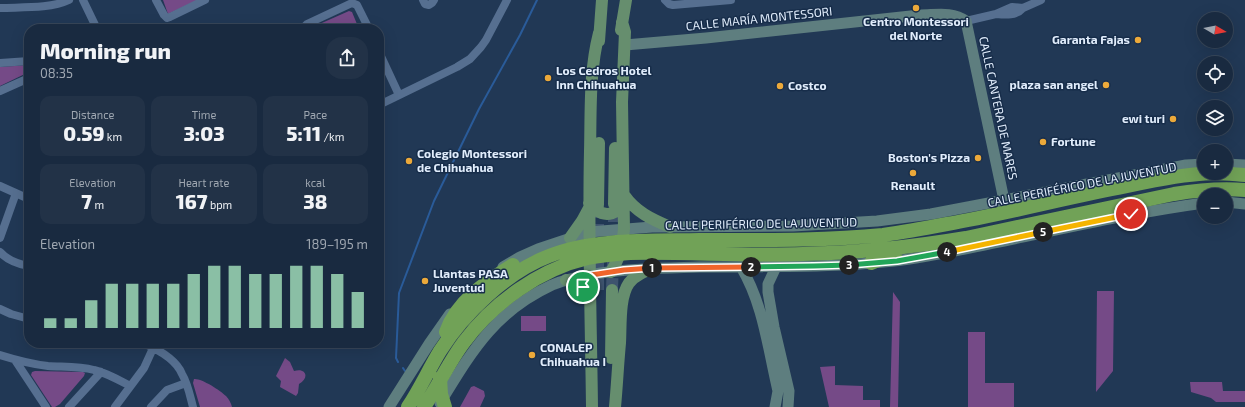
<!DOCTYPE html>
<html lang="en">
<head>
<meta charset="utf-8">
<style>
  :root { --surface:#192a40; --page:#223247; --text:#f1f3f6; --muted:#9fa7b1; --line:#374659; --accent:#8abfa5 }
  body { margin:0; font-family:"Exo 2",sans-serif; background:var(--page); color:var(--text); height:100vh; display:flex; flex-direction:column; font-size:15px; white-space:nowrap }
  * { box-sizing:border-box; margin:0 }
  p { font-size:13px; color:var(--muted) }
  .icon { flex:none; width:22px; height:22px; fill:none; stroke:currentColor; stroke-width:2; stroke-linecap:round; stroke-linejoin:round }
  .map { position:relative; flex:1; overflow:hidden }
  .details { position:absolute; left:24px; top:24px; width:360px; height:324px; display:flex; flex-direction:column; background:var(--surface); border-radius:16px; box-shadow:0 4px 16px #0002,0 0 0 1px var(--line) }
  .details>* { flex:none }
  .needle { width:26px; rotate:100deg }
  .fabs { position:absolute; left:1197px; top:12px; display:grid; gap:8px }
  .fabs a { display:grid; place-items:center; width:36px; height:36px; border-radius:50%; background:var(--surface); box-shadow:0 4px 16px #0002,0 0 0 1px var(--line); font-size:20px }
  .pin { position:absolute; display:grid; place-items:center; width:34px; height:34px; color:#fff; margin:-17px; border:2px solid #fff; border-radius:50%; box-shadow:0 1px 4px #0007 }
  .km { position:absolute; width:20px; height:20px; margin:-10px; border-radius:50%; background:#222; color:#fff; font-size:11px; line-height:20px; text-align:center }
  .round { display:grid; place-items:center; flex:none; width:42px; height:42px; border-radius:16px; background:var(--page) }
  .head { display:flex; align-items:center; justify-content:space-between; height:68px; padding:0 16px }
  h1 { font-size:22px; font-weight:800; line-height:30px }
  .figures { display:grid; grid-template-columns:repeat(3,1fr); gap:6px; height:68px; padding:4px 16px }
  .figures div { display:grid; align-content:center; border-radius:10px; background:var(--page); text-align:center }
  .figures b { font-size:20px; font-weight:800 }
  .figures small { font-size:11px; font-weight:400 }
  .figures p { font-size:11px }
  .chart { height:112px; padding:8px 16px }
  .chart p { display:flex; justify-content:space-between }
  .chart svg { width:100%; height:72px; margin-top:4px; stroke:var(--accent); stroke-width:6 }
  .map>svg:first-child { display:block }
  .green { fill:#754a87 }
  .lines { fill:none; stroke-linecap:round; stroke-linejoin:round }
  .stream { stroke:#2a5b99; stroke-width:2 }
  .primary-tunnel { stroke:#3e536e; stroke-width:12; stroke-dasharray:12 6; stroke-linecap:butt }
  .street { stroke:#566f90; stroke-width:8 }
  .secondary { stroke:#5e7e7f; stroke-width:11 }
  .primary { stroke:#668e6e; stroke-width:12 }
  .highway { stroke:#71a257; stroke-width:14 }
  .split-1-casing { stroke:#fff; stroke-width:8 }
  .split-2-casing { stroke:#fff; stroke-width:8 }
  .split-3-casing { stroke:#fff; stroke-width:8 }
  .split-4-casing { stroke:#fff; stroke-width:8 }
  .split-5-casing { stroke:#fff; stroke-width:8 }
  .split-6-casing { stroke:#fff; stroke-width:8 }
  .split-1 { stroke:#f0652b; stroke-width:5 }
  .split-2 { stroke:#f0652b; stroke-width:5 }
  .split-3 { stroke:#22a559; stroke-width:5 }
  .split-4 { stroke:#22a559; stroke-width:5 }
  .split-5 { stroke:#f5b400; stroke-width:5 }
  .split-6 { stroke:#f5b400; stroke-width:5 }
  .poi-dot { fill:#eca93a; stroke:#172d4a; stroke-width:1.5 }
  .labels { text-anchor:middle; stroke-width:3; stroke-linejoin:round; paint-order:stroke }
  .street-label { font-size:12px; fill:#e1edfc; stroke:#172d4a }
  .poi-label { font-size:12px; font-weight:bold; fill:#e1edfc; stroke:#172d4a; text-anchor:start }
</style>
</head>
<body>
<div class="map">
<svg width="1245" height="407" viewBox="0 0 1245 407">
  <rect width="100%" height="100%" fill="#213855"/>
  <!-- green -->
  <path class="green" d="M163,0H198L168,14Z
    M349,11L352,12L359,29H313L315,26Z
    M29,65V72L0,86V67Z
    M1097,291H1114L1113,371L1096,392Z
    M893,292L900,302L898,407H890Z
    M521,316H546V331H521Z
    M968,332H985V383H1014V407H968Z
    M285,358L290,362L294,371C306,367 310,378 299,384L298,393L296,396L280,387L281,381L276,376Z
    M835,366V385L863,386V400H880V407H829L820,367Z
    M35,371L83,372L85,373L84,376L60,404L55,407H52L31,375L32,372Z
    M194,379C201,378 220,390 226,396C229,399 231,403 232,407H200L193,383Z
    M1190,382H1222L1223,391H1245V402H1216L1211,398L1191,392Z
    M474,386L484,391L485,396L480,407H460L471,387Z"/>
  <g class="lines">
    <!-- stream -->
    <path class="stream" d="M398,362L396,358L399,293L434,201L479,109L520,35L537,0
      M403,368L405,371"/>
    <!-- primary-tunnel -->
    <path class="primary-tunnel" d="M614,240V204
      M598,290V205
      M612,290L613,261"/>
    <!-- street -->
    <path class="street" d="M83,0L97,29
      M156,0L164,15L167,18L170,17L205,0
      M423,0L425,4L429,5L432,3L434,0
      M665,0L669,4L673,5L731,0
      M1012,7L1023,8C1016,16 1006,15 996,14Z
      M0,8C22,7 50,9 69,0
      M1023,8L1041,0
      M966,21L996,14
      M304,29V27L307,24L352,3L357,5L369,29
      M379,52L399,95
      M0,63L29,61
      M0,91L29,78
      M379,105L457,67L470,59L481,47L486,40L507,0
      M0,186L29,199
      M0,238L16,193
      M0,252C8,261 18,264 29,266
      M0,309L11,314L29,319
      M143,343C157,349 176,359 182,374C188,384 190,396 193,407
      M0,355C16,360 31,364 48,366C63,367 79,366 94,370C107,373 119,380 130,386
      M15,360L46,407
      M69,407L101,372
      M115,407L144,368L155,344
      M151,407L167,390L186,383"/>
    <!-- secondary -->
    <path class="secondary" d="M625,45L706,38L920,15C936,15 952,11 966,21L1004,200
      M1226,164L1245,165
      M1226,202L1245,204
      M503,267L520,257L538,249L589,232L652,227L793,226L877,221L931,214L1186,165L1204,164
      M741,267C762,302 767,342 776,382L778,391L775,407
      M776,267L768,284V292L774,327L789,391L788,407
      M440,403C472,351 494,312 552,285C568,278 584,276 601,273C634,268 666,268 700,267C765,266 830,268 894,261C931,257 968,248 1004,241C1071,227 1137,212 1204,203
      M389,407L429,344L450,314"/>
    <!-- primary -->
    <path class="primary" d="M621,30L626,0
      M599,41L602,0
      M624,195C636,212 651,219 670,227
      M589,203C591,205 593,209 596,210C607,218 618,213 624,203
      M614,204L615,148
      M598,205L599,143
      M570,238L582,221L589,208
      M611,272C621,255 622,248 624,229L622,102L625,32L622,22
      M566,280C578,284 585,286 590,298
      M611,358L612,290
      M592,407C591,322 588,237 590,151C591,112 589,72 599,33
      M615,407C617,386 618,364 620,343C621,326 619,297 629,283C636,274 646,271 655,268"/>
    <!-- highway -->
    <path class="highway" d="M1107,212L1131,215
      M871,263L896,252
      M446,332C457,301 486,282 513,265
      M440,378L441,394L445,407
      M408,407C420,389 429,369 440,351C464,313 507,272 549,256C593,238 653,241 699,240C761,240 822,241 883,235C904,232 926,228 947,224C1004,214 1061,199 1118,188C1145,182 1172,176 1199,174C1214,172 1230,174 1245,175
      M424,407C438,386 449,362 464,342C493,303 540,269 588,258C602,255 616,254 630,253C688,252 745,256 803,254C858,253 912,247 966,238L1174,194C1198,190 1221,188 1245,190"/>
  </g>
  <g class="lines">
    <defs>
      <path id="split-1" d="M583,287L588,291L590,298L591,275L624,270L652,268"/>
      <path id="split-2" d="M652,268L751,267"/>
      <path id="split-3" d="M751,267L814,266L849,265"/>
      <path id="split-4" d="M849,265L897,261L947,252"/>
      <path id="split-5" d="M947,252L1043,232"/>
      <path id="split-6" d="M1043,232L1131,214"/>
    </defs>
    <!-- split-1 casing -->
    <use href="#split-1" class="split-1-casing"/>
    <!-- split-2 casing -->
    <use href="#split-2" class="split-2-casing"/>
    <!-- split-3 casing -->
    <use href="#split-3" class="split-3-casing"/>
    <!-- split-4 casing -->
    <use href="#split-4" class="split-4-casing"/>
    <!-- split-5 casing -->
    <use href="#split-5" class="split-5-casing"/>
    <!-- split-6 casing -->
    <use href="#split-6" class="split-6-casing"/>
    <!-- split-1 -->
    <use href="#split-1" class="split-1"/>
    <!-- split-2 -->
    <use href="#split-2" class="split-2"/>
    <!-- split-3 -->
    <use href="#split-3" class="split-3"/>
    <!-- split-4 -->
    <use href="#split-4" class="split-4"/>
    <!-- split-5 -->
    <use href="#split-5" class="split-5"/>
    <!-- split-6 -->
    <use href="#split-6" class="split-6"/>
  </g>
  <!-- markers -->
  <g class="poi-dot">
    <circle cx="916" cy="8" r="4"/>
    <circle cx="1138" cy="40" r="4"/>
    <circle cx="548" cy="78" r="4"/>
    <circle cx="1106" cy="85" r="4"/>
    <circle cx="780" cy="86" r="4"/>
    <circle cx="1173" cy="119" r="4"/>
    <circle cx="1043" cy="142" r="4"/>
    <circle cx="978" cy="158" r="4"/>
    <circle cx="409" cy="161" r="4"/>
    <circle cx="913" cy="173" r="4"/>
    <circle cx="425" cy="281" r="4"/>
    <circle cx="532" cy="355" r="4"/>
  </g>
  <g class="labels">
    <!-- street labels -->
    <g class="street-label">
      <text transform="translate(759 19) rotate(-6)" y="4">CALLE MARÍA MONTESSORI</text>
      <text transform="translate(998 108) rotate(78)" y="4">CALLE CANTERA DE MARES</text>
      <text transform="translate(1082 185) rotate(-11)" y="4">CALLE PERIFÉRICO DE LA JUVENTUD</text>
      <text transform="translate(761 224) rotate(-1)" y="4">CALLE PERIFÉRICO DE LA JUVENTUD</text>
    </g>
    <!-- poi labels -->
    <g class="poi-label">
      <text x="916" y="26" text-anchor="middle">Centro Montessori<tspan x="916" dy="14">del Norte</tspan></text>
      <text x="1130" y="44" text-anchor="end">Garanta Fajas</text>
      <text x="556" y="75">Los Cedros Hotel<tspan x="556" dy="14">Inn Chihuahua</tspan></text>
      <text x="1098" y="89" text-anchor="end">plaza san angel</text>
      <text x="788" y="90">Costco</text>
      <text x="1165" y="123" text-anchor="end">ewi turi</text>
      <text x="1051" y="146">Fortune</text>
      <text x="417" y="158">Colegio Montessori<tspan x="417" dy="14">de Chihuahua</tspan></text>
      <text x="970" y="162" text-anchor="end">Boston's Pizza</text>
      <text x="913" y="190" text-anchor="middle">Renault</text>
      <text x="433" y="278">Llantas PASA<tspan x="433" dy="14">Juventud</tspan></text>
      <text x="540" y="352">CONALEP<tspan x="540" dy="14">Chihuahua I</tspan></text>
    </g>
  </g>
</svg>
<div class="fabs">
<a><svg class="needle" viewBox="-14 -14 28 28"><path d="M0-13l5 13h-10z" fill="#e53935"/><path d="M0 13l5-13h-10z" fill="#9fa7b1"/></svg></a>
<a><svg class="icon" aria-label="locate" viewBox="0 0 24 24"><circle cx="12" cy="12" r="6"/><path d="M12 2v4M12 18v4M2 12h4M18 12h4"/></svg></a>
<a><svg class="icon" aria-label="layers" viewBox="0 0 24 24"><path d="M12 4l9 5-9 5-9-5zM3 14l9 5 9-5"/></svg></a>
<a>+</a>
<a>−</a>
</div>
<div class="pin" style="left:583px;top:287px;background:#1e9e55"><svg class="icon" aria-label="arrive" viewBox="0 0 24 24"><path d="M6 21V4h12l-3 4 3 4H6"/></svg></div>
<div class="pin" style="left:1131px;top:214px;background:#d93025"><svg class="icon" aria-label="check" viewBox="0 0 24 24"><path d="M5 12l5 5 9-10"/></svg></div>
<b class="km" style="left:652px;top:268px">1</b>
<b class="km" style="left:751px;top:267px">2</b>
<b class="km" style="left:849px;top:265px">3</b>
<b class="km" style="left:947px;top:252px">4</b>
<b class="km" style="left:1043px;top:232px">5</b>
<section class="details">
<div class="head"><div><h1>Morning run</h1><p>08:35</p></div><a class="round"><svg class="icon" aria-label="share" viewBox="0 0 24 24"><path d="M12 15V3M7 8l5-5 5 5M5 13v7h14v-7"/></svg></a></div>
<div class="figures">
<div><p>Distance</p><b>0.59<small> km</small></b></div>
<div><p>Time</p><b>3:03</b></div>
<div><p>Pace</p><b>5:11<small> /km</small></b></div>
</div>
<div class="figures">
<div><p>Elevation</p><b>7<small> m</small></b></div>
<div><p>Heart rate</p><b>167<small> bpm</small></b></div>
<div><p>kcal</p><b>38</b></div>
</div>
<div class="chart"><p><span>Elevation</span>189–195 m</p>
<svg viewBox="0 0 160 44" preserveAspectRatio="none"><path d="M5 44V38M15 44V38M25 44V27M35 44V17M45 44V17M55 44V17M65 44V17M75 44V11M85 44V6M95 44V6M105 44V11M115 44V11M125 44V6M135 44V6M145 44V11M155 44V22"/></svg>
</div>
</section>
</div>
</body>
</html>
